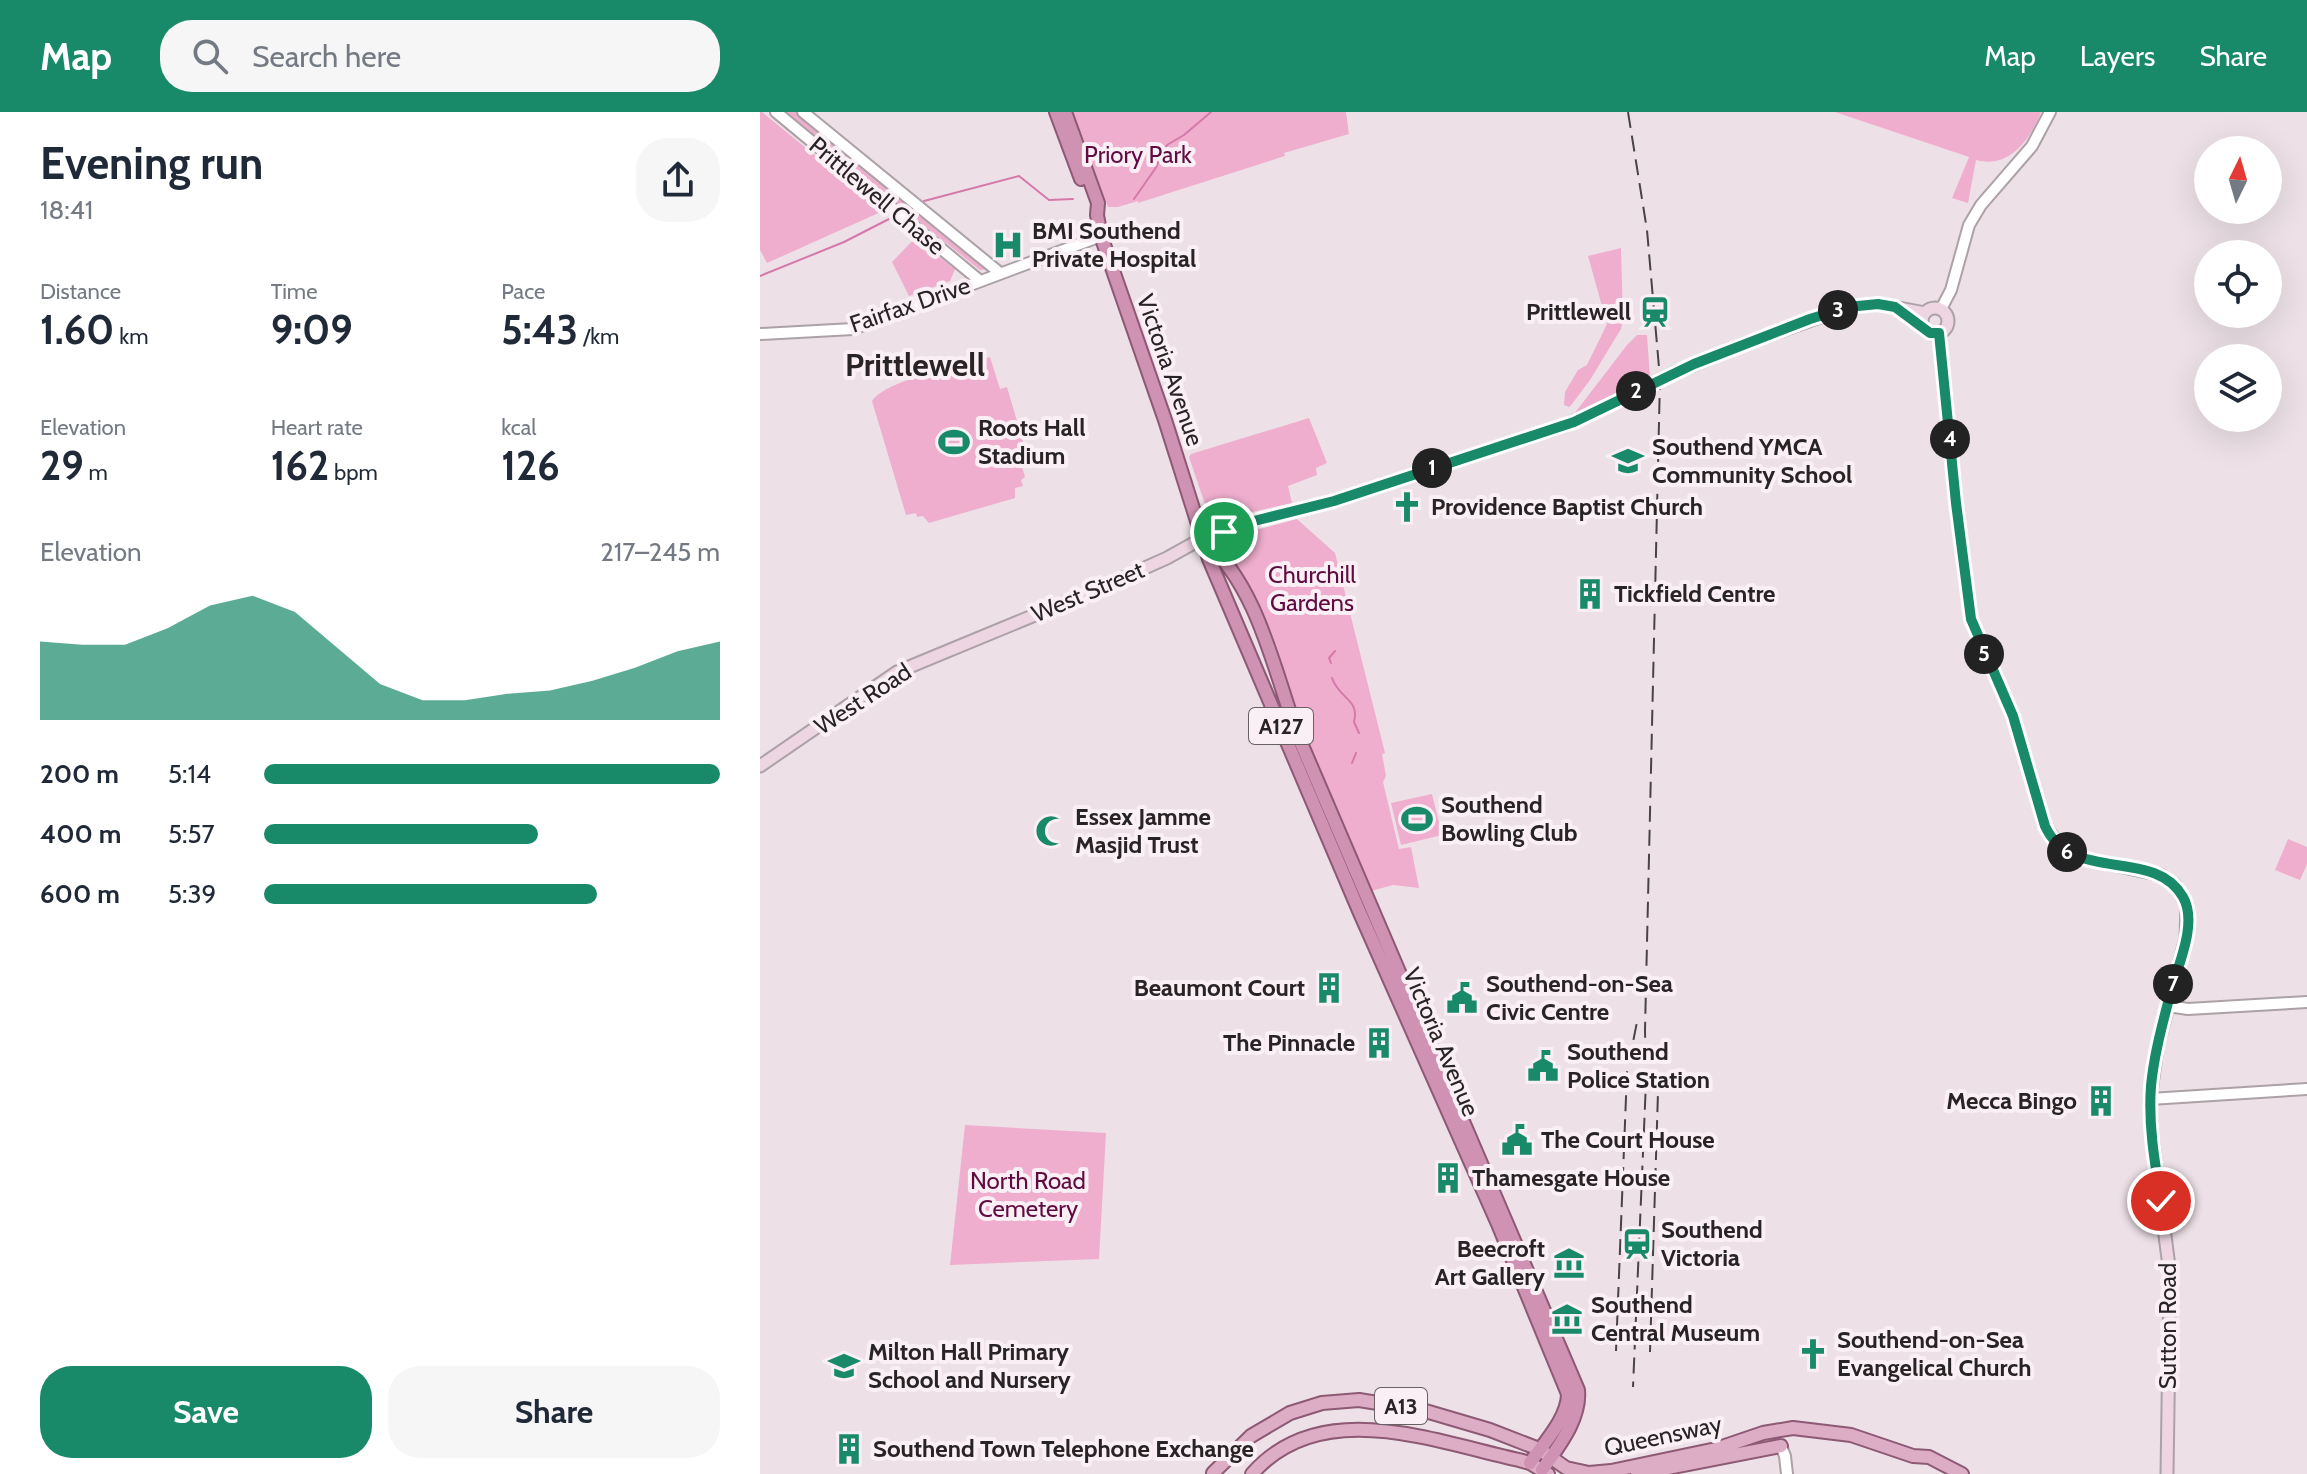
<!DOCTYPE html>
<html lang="en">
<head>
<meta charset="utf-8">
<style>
  :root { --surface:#fff; --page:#f6f6f7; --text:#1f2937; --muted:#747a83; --accent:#188969 }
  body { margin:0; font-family:Cabin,sans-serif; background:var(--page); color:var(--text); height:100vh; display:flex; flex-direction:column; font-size:30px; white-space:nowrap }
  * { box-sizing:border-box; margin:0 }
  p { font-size:26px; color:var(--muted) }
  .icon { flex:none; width:44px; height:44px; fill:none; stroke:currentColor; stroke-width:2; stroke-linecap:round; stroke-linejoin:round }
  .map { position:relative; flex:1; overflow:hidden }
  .panel { display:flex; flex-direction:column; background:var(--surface); width:760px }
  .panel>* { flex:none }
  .needle { width:52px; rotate:5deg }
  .fabs { position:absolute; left:1434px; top:24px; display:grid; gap:16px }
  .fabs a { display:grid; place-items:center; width:88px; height:88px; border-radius:50%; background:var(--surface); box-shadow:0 8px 32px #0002; font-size:40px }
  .pin { position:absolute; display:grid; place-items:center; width:68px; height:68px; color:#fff; margin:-34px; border:4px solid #fff; border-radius:50%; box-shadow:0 2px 8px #0007 }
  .km { position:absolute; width:40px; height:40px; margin:-20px; border-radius:50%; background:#222; color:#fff; font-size:22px; line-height:40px; text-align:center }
  .round { display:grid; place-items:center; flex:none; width:84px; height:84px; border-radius:32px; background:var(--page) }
  .overview { display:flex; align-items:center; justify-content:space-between; height:136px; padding:0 40px }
  h1 { font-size:44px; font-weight:800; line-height:60px }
  .stats { display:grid; grid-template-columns:repeat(3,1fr); gap:12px; height:136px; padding:8px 40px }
  .stats div { display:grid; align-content:center }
  .stats b { font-size:40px; font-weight:800 }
  .stats small { font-size:22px; font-weight:400 }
  .stats p { font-size:22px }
  .chart { height:224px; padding:16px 40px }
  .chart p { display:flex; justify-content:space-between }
  .chart svg { width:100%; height:144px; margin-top:8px; fill:var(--accent); opacity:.7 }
  .button { display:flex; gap:16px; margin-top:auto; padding:16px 40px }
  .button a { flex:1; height:92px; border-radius:32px; background:var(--accent); color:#fff; font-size:32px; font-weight:800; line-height:92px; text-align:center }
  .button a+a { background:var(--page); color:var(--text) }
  ul { padding:0 40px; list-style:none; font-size:26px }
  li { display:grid; grid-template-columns:128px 96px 1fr; align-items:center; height:60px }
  li i { height:20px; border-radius:10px; background:var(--accent) }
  header { display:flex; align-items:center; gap:48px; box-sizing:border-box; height:112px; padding:0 40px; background:var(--accent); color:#fff }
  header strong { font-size:38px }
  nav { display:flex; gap:44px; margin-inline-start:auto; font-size:28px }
  .search { width:560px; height:72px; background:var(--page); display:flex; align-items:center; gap:20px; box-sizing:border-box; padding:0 28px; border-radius:32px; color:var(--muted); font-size:30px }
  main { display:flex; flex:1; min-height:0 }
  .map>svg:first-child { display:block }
  .green { fill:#efaece }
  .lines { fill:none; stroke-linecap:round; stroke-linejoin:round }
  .stream { stroke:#d578aa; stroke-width:2 }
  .tertiary-casing { stroke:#aca1a6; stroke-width:14 }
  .secondary-casing { stroke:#aca1a6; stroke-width:15 }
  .primary-casing { stroke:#8d5975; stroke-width:16 }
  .trunk-casing { stroke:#8d5975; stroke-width:16 }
  .tertiary { stroke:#fff; stroke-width:10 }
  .secondary { stroke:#edd6e2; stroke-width:11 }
  .primary { stroke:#dcadc5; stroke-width:12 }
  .trunk { stroke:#d092b2; stroke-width:12 }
  .rail { stroke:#494346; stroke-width:2; stroke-dasharray:16 8; stroke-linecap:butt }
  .secondary-bridge-casing { stroke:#aca1a6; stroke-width:15; stroke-linecap:butt }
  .secondary-bridge { stroke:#edd6e2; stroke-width:11 }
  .route-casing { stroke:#fff; stroke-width:16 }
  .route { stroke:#188969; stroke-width:10 }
  .labels { text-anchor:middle; stroke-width:8; stroke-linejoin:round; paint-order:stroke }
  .shield { fill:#faeff4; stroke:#676164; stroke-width:2 }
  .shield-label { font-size:22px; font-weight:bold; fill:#282426 }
  .park-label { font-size:24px; fill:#600b41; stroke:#faeff4 }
  .street-label { font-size:24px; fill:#282426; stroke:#faeff4 }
  .poi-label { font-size:24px; font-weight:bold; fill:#282426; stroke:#faeff4; text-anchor:start }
  .district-label { font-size:32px; font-weight:bold; fill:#282426; stroke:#faeff4 }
</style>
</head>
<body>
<header>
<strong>Map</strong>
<div class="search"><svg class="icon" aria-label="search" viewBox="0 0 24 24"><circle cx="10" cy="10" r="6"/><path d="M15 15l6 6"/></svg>Search here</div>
<nav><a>Map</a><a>Layers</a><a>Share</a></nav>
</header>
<main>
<section class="panel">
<div class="overview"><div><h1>Evening run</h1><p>18:41</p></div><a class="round"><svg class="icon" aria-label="share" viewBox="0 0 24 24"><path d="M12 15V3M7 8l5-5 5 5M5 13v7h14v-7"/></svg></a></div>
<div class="stats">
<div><p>Distance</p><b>1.60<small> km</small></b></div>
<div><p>Time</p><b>9:09</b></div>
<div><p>Pace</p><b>5:43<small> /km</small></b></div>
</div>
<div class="stats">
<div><p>Elevation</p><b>29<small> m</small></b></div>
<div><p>Heart rate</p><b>162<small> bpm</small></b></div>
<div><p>kcal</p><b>126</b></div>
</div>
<div class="chart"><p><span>Elevation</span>217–245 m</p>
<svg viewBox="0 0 160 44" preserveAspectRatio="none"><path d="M0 44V20L10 21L20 21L30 16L40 9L50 6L60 11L70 22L80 33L90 38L100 38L110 36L120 35L130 32L140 28L150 23L160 20V44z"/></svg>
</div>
<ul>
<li><b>200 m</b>5:14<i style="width:100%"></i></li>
<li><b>400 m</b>5:57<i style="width:60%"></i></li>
<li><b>600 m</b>5:39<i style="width:73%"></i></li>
</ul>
<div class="button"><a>Save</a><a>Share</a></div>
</section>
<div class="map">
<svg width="1547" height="1362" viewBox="0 0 1547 1362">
  <rect width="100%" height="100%" fill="#ede1e7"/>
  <!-- green -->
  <path class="green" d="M0,0H2L123,99L7,151L0,138Z
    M23,0H40L228,157L220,158Z
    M313,0H586L589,22L524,41L525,44L378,91V89L358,95H348Z
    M1075,0H1281C1270,28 1249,57 1216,48L1208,91L1192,86L1209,45Z
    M155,126L195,157L190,169L149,184L132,150Z
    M861,136L863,207L861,217L830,268L812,292L809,295L804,293L805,280L818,258L827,253L847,212L828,144Z
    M877,223H887L890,265L814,302L867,233Z
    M230,245L240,277L247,275L264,333L257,338L265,365L261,368L263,374L255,376V386L169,411L163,404L157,405L156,401L146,403L112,289C127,267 202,254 230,245Z
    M549,306L567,351L556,356L557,363L528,374L532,391L479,403L475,392L458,394L461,408L449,404L429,345L431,342Z
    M537,407L575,441L625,641L622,642L626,664L623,670L639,737L651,735L659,776L633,773L604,781L478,468L469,454L477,423Z
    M672,682L682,723L641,733L631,691Z
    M1528,727L1547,735V752L1540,768L1515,758Z
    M205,1013L346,1021L339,1147L190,1153Z"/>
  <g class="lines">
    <!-- stream -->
    <path class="stream" d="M374,87L395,57L407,33L424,23L451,0
      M164,89L259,64L289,88L313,87
      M0,164L84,130L131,106
      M571,551L569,546L575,539
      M572,566C579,587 600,587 594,610L599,621
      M592,651L596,641"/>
    <defs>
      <path id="tertiary" d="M16,0L219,168
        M43,0L240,161
        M1181,197L1191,178L1209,113L1221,93L1272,34L1290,0
        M0,222L93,217L341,124
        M1408,894L1428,897L1547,890
        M1390,987L1547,977
        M1021,1334L1025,1344L1027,1362"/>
      <path id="secondary" d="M1162 209a13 13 0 1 1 26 0a13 13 0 1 1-26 0Z
        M1179,221L1196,391L1211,507L1253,604L1285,714L1299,734L1316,745L1401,763L1415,773L1427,793L1426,826L1397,936L1390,987L1392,1024L1410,1162L1407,1362
        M914,261L987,231L1088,195L1118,192L1165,201
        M469,454L478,415
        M0,654L137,560L340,476L407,446L443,426L490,410L574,389L806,313L881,277"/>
      <path id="primary" d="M453,1361L491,1324L530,1301L562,1291L599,1288L662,1298L730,1318L779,1337L806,1356L829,1361L851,1359L956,1337L1003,1321L1033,1316L1091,1323L1153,1344L1169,1345L1202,1362
        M492,1362C560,1284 673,1329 759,1348L770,1351L788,1362
        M877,1362L1021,1334"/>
      <path id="trunk" d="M296,0L321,67
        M305,0L338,91L337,103L341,124L405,308L449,447L600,801L738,1112L808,1282C808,1306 783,1332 770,1351
        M443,426C499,476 513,556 538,624L818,1278C821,1307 798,1335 782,1358"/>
    </defs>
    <!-- tertiary casing -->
    <use href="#tertiary" class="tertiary-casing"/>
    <!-- secondary casing -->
    <use href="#secondary" class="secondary-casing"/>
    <!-- primary casing -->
    <use href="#primary" class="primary-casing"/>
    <!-- trunk casing -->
    <use href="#trunk" class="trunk-casing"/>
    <!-- tertiary -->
    <use href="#tertiary" class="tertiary"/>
    <!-- secondary -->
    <use href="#secondary" class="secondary"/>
    <!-- primary -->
    <use href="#primary" class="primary"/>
    <!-- trunk -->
    <use href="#trunk" class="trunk"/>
    <!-- rail -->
    <path class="rail" d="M868,0L887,118L900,267L885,918L886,970L873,1275
      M856,1239L867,960L878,905
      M890,1240L898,980"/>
    <defs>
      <path id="secondary-bridge" d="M881,277L914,261"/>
    </defs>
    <!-- secondary-bridge casing -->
    <use href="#secondary-bridge" class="secondary-bridge-casing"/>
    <!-- secondary-bridge -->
    <use href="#secondary-bridge" class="secondary-bridge"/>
  </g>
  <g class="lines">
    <defs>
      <path id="route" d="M464,420L490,410L574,389L814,310L934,252L1050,207L1088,195L1118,192L1135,195L1170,221H1179L1196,391L1211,507L1253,604L1285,714C1312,773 1394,734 1423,785C1438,811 1418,853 1411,879C1403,910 1394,942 1391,974C1388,1013 1395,1052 1401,1089"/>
    </defs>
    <!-- route casing -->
    <use href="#route" class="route-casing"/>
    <!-- route -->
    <use href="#route" class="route"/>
  </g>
  <!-- icons -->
  <defs>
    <symbol id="hospital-bare" viewBox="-9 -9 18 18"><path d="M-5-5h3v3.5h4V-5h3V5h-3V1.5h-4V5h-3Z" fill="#188969" stroke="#faeff4" stroke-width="2.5" paint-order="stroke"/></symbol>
    <symbol id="station-bare" viewBox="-9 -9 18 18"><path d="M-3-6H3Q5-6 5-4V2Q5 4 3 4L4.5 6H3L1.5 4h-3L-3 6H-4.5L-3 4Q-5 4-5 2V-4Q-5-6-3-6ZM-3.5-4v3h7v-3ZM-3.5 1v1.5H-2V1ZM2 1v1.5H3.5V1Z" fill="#188969" stroke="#faeff4" stroke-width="2.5" paint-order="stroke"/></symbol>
    <symbol id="stadium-bare" viewBox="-9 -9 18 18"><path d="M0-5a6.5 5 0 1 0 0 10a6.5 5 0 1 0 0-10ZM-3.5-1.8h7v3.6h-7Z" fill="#188969" stroke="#faeff4" stroke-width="2.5" paint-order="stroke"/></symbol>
    <symbol id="school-bare" viewBox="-9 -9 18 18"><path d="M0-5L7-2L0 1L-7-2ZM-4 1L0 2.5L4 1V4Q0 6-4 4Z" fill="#188969" stroke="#faeff4" stroke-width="2.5" paint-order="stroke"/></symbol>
    <symbol id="church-bare" viewBox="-9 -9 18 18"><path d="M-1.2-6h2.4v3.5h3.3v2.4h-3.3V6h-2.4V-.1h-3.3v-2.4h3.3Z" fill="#188969" stroke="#faeff4" stroke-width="2.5" paint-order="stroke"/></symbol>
    <symbol id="building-bare" viewBox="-9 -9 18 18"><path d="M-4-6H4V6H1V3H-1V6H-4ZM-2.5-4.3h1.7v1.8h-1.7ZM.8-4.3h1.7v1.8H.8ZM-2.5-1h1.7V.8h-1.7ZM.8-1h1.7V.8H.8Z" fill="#188969" stroke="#faeff4" stroke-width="2.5" paint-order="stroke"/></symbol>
    <symbol id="mosque-bare" viewBox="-9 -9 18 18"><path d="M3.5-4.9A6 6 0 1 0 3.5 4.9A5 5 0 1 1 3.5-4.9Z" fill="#188969" stroke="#faeff4" stroke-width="2.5" paint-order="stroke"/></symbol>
    <symbol id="civic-bare" viewBox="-9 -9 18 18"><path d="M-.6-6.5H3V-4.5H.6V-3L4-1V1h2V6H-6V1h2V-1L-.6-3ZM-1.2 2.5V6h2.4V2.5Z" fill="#188969" stroke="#faeff4" stroke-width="2.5" paint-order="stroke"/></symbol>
    <symbol id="museum-bare" viewBox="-9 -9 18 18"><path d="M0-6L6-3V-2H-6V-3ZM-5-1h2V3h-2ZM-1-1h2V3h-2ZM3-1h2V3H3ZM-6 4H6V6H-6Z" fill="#188969" stroke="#faeff4" stroke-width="2.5" paint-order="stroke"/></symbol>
  </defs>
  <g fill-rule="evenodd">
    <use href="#hospital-bare" x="226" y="111" width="44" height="44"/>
    <use href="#station-bare" x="873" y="178" width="44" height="44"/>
    <use href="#stadium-bare" x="172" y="308" width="44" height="44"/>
    <use href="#school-bare" x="846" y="327" width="44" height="44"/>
    <use href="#church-bare" x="625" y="373" width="44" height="44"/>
    <use href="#building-bare" x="808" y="460" width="44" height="44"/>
    <use href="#stadium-bare" x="635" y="685" width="44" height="44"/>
    <use href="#mosque-bare" x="269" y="697" width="44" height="44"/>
    <use href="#building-bare" x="547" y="854" width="44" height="44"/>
    <use href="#civic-bare" x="680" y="864" width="44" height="44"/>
    <use href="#building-bare" x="597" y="909" width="44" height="44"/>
    <use href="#civic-bare" x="761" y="932" width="44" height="44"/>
    <use href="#building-bare" x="1319" y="967" width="44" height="44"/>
    <use href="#civic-bare" x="735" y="1006" width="44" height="44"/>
    <use href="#building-bare" x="666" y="1044" width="44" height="44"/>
    <use href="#station-bare" x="855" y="1110" width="44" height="44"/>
    <use href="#museum-bare" x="787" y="1129" width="44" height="44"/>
    <use href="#museum-bare" x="785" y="1185" width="44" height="44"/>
    <use href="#church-bare" x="1031" y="1220" width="44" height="44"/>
    <use href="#school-bare" x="62" y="1232" width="44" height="44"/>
    <use href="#building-bare" x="67" y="1315" width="44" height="44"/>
  </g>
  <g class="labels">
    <!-- shield labels -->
    <g class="shield">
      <rect x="489" y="596" width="64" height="36" rx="6"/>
      <rect x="615" y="1276" width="52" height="36" rx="6"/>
    </g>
    <g class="shield-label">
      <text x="521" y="622">A127</text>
      <text x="641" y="1302">A13</text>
    </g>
    <!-- park labels -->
    <g class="park-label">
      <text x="378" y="51">Priory Park</text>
      <text x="552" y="471">Churchill<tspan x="552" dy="28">Gardens</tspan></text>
      <text x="268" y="1077">North Road<tspan x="268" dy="28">Cemetery</tspan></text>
    </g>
    <!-- street labels -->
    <g class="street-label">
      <text transform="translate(117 84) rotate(40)" y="8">Prittlewell Chase</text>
      <text transform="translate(150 193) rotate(-19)" y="8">Fairfax Drive</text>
      <text transform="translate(410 258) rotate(71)" y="8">Victoria Avenue</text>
      <text transform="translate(328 480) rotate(-23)" y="8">West Street</text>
      <text transform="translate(103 587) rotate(-33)" y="8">West Road</text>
      <text transform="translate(681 930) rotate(67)" y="8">Victoria Avenue</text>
      <text transform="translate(1408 1214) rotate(-90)" y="8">Sutton Road</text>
      <text transform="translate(903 1324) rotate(-12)" y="8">Queensway</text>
    </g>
    <!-- poi labels -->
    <g class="poi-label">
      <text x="272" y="127">BMI Southend<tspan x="272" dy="28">Private Hospital</tspan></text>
      <text x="871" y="208" text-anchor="end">Prittlewell</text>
      <text x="218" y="324">Roots Hall<tspan x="218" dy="28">Stadium</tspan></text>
      <text x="892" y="343">Southend YMCA<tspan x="892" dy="28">Community School</tspan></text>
      <text x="671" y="403">Providence Baptist Church</text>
      <text x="854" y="490">Tickfield Centre</text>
      <text x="681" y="701">Southend<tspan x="681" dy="28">Bowling Club</tspan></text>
      <text x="315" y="713">Essex Jamme<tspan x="315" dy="28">Masjid Trust</tspan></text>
      <text x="726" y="880">Southend-on-Sea<tspan x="726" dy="28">Civic Centre</tspan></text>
      <text x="545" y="884" text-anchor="end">Beaumont Court</text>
      <text x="595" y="939" text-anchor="end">The Pinnacle</text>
      <text x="807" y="948">Southend<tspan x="807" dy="28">Police Station</tspan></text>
      <text x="1317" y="997" text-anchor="end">Mecca Bingo</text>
      <text x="781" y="1036">The Court House</text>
      <text x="712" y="1074">Thamesgate House</text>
      <text x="901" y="1126">Southend<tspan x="901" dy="28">Victoria</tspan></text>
      <text x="785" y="1145" text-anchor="end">Beecroft<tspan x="785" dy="28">Art Gallery</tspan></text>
      <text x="831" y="1201">Southend<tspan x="831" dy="28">Central Museum</tspan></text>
      <text x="1077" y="1236">Southend-on-Sea<tspan x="1077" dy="28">Evangelical Church</tspan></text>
      <text x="108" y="1248">Milton Hall Primary<tspan x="108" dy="28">School and Nursery</tspan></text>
      <text x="113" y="1345">Southend Town Telephone Exchange</text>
    </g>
    <!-- district labels -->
    <g class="district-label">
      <text x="155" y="264">Prittlewell</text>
    </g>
  </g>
</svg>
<div class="fabs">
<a><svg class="needle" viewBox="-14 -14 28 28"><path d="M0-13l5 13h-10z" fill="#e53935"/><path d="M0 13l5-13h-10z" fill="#747a83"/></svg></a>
<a><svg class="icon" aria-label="locate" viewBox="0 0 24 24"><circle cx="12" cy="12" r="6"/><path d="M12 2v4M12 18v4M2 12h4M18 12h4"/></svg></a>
<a><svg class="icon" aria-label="layers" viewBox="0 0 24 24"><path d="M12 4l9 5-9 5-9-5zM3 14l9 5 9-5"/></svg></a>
</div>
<div class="pin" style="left:464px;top:420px;background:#1e9e55"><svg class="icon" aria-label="arrive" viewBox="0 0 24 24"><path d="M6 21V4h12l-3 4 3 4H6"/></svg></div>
<div class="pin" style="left:1401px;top:1089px;background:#d93025"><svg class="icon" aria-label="check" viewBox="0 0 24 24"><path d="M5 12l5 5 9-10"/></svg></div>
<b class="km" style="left:672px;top:356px">1</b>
<b class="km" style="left:876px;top:279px">2</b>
<b class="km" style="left:1078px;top:198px">3</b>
<b class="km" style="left:1190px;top:327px">4</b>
<b class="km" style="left:1224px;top:542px">5</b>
<b class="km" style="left:1307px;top:740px">6</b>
<b class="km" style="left:1413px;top:872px">7</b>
</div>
</main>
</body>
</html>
